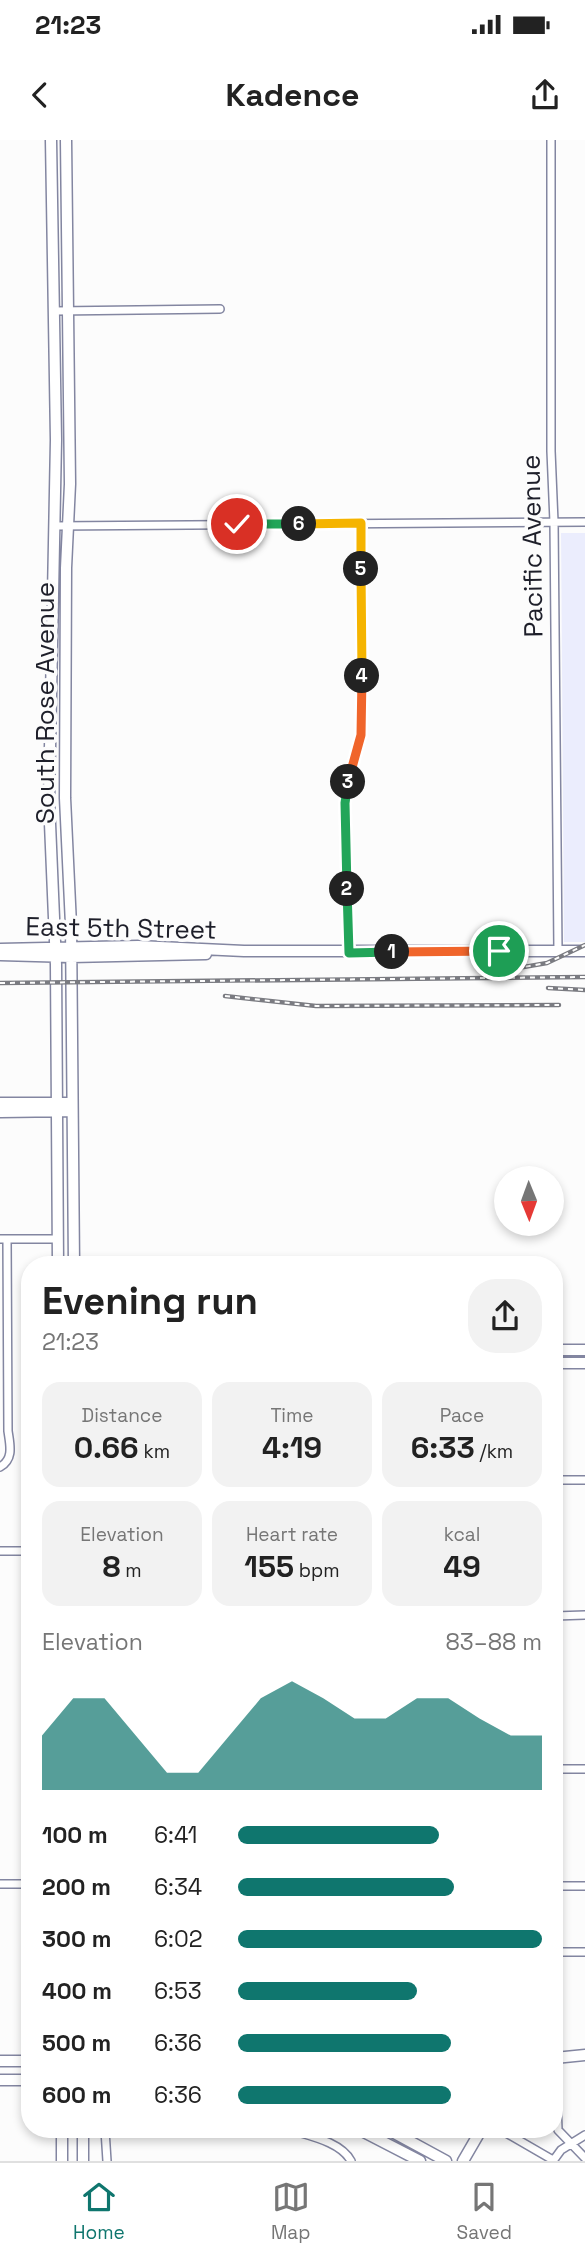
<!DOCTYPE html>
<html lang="en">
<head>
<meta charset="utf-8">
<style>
  :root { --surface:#fff; --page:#f2f2f2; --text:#222; --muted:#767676; --line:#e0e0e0; --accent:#0f766e }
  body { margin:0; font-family:"Space Grotesk",sans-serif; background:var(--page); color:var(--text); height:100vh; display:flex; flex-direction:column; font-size:26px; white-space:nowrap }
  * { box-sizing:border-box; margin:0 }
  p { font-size:23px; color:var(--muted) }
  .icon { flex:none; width:38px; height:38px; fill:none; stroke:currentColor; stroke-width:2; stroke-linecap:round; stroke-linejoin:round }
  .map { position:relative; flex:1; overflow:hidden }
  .panel { position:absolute; left:21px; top:1116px; width:542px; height:882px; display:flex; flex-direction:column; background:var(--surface); border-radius:28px; box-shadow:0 4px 10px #0003 }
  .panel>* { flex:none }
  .needle { width:46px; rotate:179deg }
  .buttons { position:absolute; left:494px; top:1026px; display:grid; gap:14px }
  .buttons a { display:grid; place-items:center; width:70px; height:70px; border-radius:50%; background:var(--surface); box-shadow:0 4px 10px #0003; font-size:35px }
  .pin { position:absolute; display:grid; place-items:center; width:60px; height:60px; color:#fff; margin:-30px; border:4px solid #fff; border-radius:50%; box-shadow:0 2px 7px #0007 }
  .km { position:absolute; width:35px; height:35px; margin:-18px; border-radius:50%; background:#222; color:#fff; font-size:19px; line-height:35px; text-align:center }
  .round { display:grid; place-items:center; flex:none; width:74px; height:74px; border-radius:28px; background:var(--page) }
  .overview { display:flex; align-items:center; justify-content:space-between; height:119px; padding:0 21px }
  h1 { font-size:38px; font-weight:800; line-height:52px }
  .metrics { display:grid; grid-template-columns:repeat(3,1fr); gap:10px; height:119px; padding:7px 21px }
  .metrics div { display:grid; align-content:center; border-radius:18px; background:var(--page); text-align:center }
  .metrics b { font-size:30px; font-weight:800 }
  .metrics small { font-size:19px; font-weight:400 }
  .metrics p { font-size:19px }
  .chart { height:196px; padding:14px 21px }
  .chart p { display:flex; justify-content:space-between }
  .chart svg { width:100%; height:126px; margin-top:7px; fill:var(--accent); opacity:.7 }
  ul { padding:0 21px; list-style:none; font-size:23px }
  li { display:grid; grid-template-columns:112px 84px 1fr; align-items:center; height:52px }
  li i { height:18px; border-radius:9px; background:var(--accent) }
  .status { display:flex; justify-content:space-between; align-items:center; height:49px; padding:0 35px; background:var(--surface); direction:ltr }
  .status svg { height:19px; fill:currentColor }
  header { display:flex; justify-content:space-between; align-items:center; height:91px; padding:0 21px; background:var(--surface); font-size:32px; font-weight:800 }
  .tabs { display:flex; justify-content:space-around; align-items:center; height:98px; border-top:2px solid var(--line); background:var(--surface); font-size:19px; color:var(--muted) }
  .tabs a { display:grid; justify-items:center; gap:4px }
  .tabs .selected { color:var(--accent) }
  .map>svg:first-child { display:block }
  .built { fill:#ebedfd }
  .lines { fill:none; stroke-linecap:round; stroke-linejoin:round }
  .street-casing { stroke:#8386a1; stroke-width:10 }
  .secondary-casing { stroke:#8386a1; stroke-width:13 }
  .street { stroke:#fff; stroke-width:7 }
  .secondary { stroke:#fff; stroke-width:10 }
  .rail-casing { stroke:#7a7b81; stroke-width:4.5 }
  .rail { stroke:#fcfcfc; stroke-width:2; stroke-dasharray:5; stroke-linecap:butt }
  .split-1-casing { stroke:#fff; stroke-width:14 }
  .split-2-casing { stroke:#fff; stroke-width:14 }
  .split-3-casing { stroke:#fff; stroke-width:14 }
  .split-4-casing { stroke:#fff; stroke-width:14 }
  .split-5-casing { stroke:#fff; stroke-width:14 }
  .split-6-casing { stroke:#fff; stroke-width:14 }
  .split-7-casing { stroke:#fff; stroke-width:14 }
  .split-1 { stroke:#f0652b; stroke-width:9 }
  .split-2 { stroke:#22a559; stroke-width:9 }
  .split-3 { stroke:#22a559; stroke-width:9 }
  .split-4 { stroke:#f0652b; stroke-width:9 }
  .split-5 { stroke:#f5b400; stroke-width:9 }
  .split-6 { stroke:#f5b400; stroke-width:9 }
  .split-7 { stroke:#22a559; stroke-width:9 }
  .labels { text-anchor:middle; stroke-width:7; stroke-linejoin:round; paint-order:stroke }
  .street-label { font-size:26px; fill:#1e1f2a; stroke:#fcfcfc }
</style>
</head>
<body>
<div class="status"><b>21:23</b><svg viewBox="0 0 49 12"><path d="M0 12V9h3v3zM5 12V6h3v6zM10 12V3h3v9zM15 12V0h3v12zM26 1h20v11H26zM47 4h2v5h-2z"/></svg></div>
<header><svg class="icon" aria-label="back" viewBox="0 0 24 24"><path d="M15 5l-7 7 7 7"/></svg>Kadence<svg class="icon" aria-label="share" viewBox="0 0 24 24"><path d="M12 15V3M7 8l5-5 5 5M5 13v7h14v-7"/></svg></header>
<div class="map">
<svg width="585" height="2021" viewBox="0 0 585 2021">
  <rect width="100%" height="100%" fill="#fcfcfc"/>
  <!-- built -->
  <path class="built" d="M561,393H585V802H564Z"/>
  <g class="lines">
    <defs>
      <path id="street" d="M551,0V311L554,382L558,811
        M56,171L220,169
        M55,386L585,382
        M349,812L345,663L361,595L363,577L361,383
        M0,1099H57
        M0,1327C14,1319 10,1305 8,1291L7,1099
        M555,1340H585
        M0,1411H30
        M555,1476L585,1475
        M555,1629H585
        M0,1744H30
        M555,1746H585
        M555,1812H585
        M556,1935L558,1990L585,2018
        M105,1990L107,2021
        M291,1990C310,1996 341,2002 351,2021
        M501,1990L553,2020
        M553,2021L561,2010L585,1995"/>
      <path id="secondary" d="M51,0L56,300L49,660L56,825L58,1125
        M66,0L70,344L66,428L65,658L71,785L74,1125
        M0,809L138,806L244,811H585
        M0,815L71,817L206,814
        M0,963H71
        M0,972L71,971
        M555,1210H585
        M555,1223H585
        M555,1918L585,1915
        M0,1921H30
        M0,1940H30
        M62,1990V2021
        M83,1990V2021
        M360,1990L420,2021
        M389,1990L446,2021
        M463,2021L481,1990"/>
    </defs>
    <!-- street casing -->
    <use href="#street" class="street-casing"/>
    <!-- secondary casing -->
    <use href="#secondary" class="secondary-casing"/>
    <!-- street -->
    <use href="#street" class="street"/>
    <!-- secondary -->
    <use href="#secondary" class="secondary"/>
    <defs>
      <path id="rail" d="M506,830L547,823L585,805
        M0,843L585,837
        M548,848L585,850
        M225,856L316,866L559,865"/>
    </defs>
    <!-- rail casing -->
    <use href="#rail" class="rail-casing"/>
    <!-- rail -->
    <use href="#rail" class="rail"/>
  </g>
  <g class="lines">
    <defs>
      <path id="split-1" d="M392,812L499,811"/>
      <path id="split-2" d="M347,749L349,813L392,812"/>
      <path id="split-3" d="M347,749L345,663L348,642"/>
      <path id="split-4" d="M348,642L361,595L362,536"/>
      <path id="split-5" d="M361,429L362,536"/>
      <path id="split-6" d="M299,384L361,383V429"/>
      <path id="split-7" d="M237,384H299"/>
    </defs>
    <!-- split-1 casing -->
    <use href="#split-1" class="split-1-casing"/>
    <!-- split-2 casing -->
    <use href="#split-2" class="split-2-casing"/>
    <!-- split-3 casing -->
    <use href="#split-3" class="split-3-casing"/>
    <!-- split-4 casing -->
    <use href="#split-4" class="split-4-casing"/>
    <!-- split-5 casing -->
    <use href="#split-5" class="split-5-casing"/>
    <!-- split-6 casing -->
    <use href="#split-6" class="split-6-casing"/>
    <!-- split-7 casing -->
    <use href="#split-7" class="split-7-casing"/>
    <!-- split-1 -->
    <use href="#split-1" class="split-1"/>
    <!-- split-2 -->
    <use href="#split-2" class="split-2"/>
    <!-- split-3 -->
    <use href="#split-3" class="split-3"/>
    <!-- split-4 -->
    <use href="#split-4" class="split-4"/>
    <!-- split-5 -->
    <use href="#split-5" class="split-5"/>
    <!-- split-6 -->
    <use href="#split-6" class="split-6"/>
    <!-- split-7 -->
    <use href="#split-7" class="split-7"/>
  </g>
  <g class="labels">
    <!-- street labels -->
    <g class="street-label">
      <text transform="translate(532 406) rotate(-91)" y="9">Pacific Avenue</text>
      <text transform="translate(45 563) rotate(-90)" y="9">South Rose Avenue</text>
      <text transform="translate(121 788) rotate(1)" y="9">East 5th Street</text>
    </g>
  </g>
</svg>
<div class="buttons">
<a><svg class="needle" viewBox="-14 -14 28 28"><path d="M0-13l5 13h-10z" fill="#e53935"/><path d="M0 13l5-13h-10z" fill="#767676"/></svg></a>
</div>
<div class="pin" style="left:499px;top:811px;background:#1e9e55"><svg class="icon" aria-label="arrive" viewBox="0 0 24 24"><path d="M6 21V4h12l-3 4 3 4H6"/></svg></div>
<div class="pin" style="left:237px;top:384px;background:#d93025"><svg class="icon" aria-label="check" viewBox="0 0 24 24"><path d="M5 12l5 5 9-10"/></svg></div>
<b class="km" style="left:392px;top:812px">1</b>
<b class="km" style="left:347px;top:749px">2</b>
<b class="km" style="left:348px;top:642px">3</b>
<b class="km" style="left:362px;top:536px">4</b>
<b class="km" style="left:361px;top:429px">5</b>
<b class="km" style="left:299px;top:384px">6</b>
<section class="panel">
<div class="overview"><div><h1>Evening run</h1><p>21:23</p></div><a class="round"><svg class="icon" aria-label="share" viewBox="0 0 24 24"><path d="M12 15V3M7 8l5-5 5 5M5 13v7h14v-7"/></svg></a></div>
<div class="metrics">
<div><p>Distance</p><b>0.66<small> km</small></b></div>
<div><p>Time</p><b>4:19</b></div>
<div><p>Pace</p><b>6:33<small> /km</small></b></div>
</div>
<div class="metrics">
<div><p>Elevation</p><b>8<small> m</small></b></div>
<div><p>Heart rate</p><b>155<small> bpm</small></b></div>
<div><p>kcal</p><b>49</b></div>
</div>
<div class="chart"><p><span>Elevation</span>83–88 m</p>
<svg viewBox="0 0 160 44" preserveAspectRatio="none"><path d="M0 44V25L10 12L20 12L30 25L40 38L50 38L60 25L70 12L80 6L90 12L100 19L110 19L120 12L130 12L140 19L150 25L160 25V44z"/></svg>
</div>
<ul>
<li><b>100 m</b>6:41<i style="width:66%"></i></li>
<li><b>200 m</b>6:34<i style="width:71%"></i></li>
<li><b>300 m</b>6:02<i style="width:100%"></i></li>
<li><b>400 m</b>6:53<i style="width:59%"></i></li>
<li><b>500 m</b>6:36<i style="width:70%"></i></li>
<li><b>600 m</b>6:36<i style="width:70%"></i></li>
</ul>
</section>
</div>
<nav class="tabs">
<a class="selected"><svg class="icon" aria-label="home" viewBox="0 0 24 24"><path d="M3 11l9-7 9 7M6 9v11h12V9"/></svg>Home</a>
<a><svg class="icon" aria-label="map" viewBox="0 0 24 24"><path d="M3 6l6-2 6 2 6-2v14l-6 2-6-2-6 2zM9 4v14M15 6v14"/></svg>Map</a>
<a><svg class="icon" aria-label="saved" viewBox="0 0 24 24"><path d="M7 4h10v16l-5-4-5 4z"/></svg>Saved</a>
</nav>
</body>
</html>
